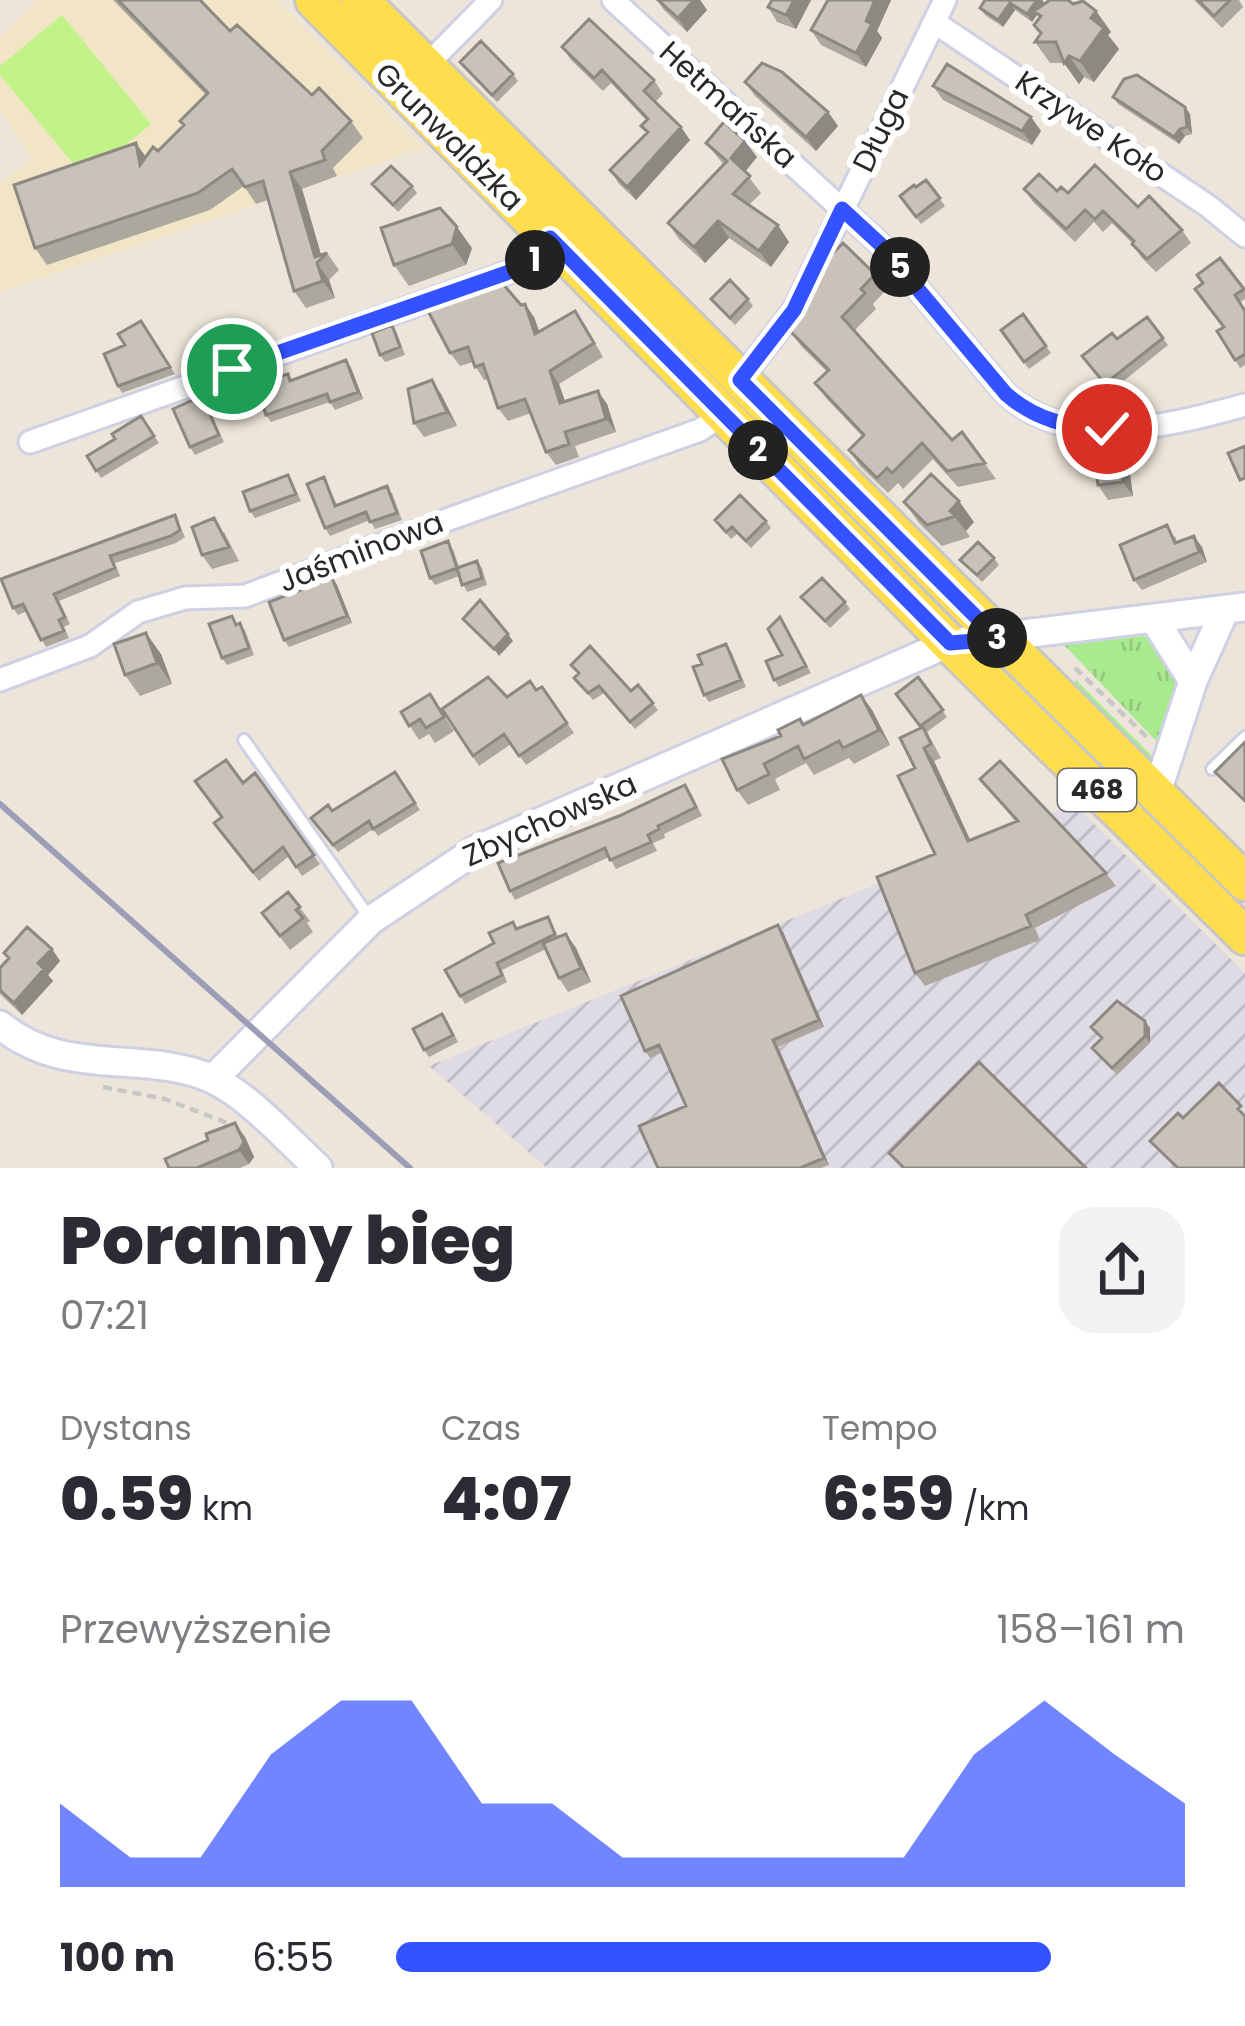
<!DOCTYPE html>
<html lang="pl">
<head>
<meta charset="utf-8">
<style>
  :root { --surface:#fff; --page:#f2f2f3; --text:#2b2b33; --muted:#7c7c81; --accent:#3452ff }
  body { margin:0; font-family:Poppins,sans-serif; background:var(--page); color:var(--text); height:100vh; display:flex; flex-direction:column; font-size:45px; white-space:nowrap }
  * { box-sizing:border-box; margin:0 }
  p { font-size:39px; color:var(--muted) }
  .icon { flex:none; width:66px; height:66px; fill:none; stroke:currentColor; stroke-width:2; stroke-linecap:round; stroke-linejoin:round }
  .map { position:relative; height:1168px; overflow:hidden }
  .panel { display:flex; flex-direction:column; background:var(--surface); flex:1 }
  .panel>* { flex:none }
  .pin { position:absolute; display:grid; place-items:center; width:102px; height:102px; color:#fff; margin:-51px; border:6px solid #fff; border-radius:50%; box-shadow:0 3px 12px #0007 }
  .km { position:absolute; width:60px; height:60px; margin:-30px; border-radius:50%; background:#222; color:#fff; font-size:33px; line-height:60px; text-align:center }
  .round { display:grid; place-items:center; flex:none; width:126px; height:126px; border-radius:36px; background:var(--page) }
  .headline { display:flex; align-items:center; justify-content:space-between; height:204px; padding:0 60px }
  h1 { font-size:66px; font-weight:800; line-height:90px }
  .metrics { display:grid; grid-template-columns:repeat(3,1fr); gap:18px; height:204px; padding:12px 60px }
  .metrics div { display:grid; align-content:center }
  .metrics b { font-size:60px; font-weight:800 }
  .metrics small { font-size:33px; font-weight:400 }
  .metrics p { font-size:33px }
  .chart { height:336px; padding:24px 60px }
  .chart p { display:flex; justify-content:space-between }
  .chart svg { width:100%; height:216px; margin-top:12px; fill:var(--accent); opacity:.7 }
  ul { padding:0 60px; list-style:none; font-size:39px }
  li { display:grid; grid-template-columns:192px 144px 1fr; align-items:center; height:90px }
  li i { height:30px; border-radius:15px; background:var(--accent) }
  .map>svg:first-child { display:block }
  .industrial { fill:url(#industrial-furrows) }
  .education { fill:#f1e5c6 }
  .grass { fill:url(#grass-tufts) }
  .pitch { fill:#c2f389 }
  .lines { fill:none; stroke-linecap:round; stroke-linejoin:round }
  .service-casing { stroke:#ced1e4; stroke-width:16 }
  .minor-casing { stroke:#ced1e4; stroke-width:27 }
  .tertiary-casing { stroke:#ced1e4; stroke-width:33 }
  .primary-casing { stroke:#c7c7c7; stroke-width:42 }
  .path { stroke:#c7c7c7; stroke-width:4.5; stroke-dasharray:9 6; stroke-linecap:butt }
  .service { stroke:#fff; stroke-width:10 }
  .minor { stroke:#fff; stroke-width:21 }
  .tertiary { stroke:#fff; stroke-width:27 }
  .primary { stroke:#ffdd4c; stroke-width:36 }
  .rail { stroke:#9b9eb6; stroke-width:6 }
  .wall { fill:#aca79f }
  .shaded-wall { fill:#8c8882 }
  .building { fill:#c8c2b9; stroke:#8c8882; stroke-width:3 }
  .route-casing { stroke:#fff; stroke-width:24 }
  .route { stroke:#3452ff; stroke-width:15 }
  .labels { text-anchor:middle; stroke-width:12; stroke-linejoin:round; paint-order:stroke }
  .shield { fill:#fff; stroke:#696969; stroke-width:3 }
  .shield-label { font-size:27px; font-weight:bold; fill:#292929 }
  .street-label { font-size:30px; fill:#292929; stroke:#fff }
</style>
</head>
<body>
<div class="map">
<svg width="1245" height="1168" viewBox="0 0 1245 1168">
  <defs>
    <pattern id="industrial-furrows" width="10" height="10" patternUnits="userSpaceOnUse" patternTransform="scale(3)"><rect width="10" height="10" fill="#dedbe5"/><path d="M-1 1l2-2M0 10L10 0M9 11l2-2" fill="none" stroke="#bebcc4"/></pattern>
    <pattern id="grass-tufts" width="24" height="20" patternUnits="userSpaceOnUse" patternTransform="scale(3)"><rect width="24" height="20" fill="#aaea8f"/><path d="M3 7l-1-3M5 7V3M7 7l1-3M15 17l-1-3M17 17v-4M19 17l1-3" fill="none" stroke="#92c97b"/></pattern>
  </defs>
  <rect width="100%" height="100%" fill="#ede5d9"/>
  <!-- industrial -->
  <path class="industrial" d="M1074,804L1245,973V1168H547L429,1066Z"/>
  <!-- education -->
  <path class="education" d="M39,0H277L423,148L0,292V182L32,160L0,110V37Z"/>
  <!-- grass -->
  <path class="grass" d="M1144,636L1160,645L1182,685L1160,745L1064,645Z
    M1076,680L1154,758L1153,762L1149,763L1070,689Z"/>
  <!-- pitch -->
  <path class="pitch" d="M62,15L151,124L85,178L0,75V66Z"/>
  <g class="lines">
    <defs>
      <path id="service" d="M244,740L369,917
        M1212,769L1245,737"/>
      <path id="minor" d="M613,0L880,244L1006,394C1071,452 1168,426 1245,405
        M934,22L1208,206L1245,236
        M426,66L491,0
        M740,380L794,310L945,0
        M30,442L532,264L550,238
        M0,680L90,646L138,612L185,598L245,596L452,518L700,430L722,415"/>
      <path id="tertiary" d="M1154,619L1193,681
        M1157,792L1193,681L1225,610
        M0,1025C64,1079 146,1049 212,1079C248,1095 289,1141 318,1168
        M213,1079L371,920L476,850L949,643L1245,607"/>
      <path id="primary" d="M314,0L949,643L1245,936
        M360,0L1245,882"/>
    </defs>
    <!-- service casing -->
    <use href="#service" class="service-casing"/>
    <!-- minor casing -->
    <use href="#minor" class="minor-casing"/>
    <!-- tertiary casing -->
    <use href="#tertiary" class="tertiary-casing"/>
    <!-- primary casing -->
    <use href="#primary" class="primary-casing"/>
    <!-- path -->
    <path class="path" d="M1075,668L1149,739
      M103,1087L165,1099L235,1126"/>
    <!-- service -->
    <use href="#service" class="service"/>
    <!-- minor -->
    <use href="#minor" class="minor"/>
    <!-- tertiary -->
    <use href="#tertiary" class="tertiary"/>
    <!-- primary -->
    <use href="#primary" class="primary"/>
    <!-- rail -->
    <path class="rail" d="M0,804L410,1168"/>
  </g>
  <!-- wall -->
  <path class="wall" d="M113,0H200L230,31L312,95L351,121L363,138L333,168L337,176L302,189L321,255L327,253L339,270L329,280L335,298L306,308L294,291L268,200L256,204L244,186L210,210L47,265L35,248L158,151L183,126L180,121L206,95Z
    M657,0H700L707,10L687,32L664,10Z
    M811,0L796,29L777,22L768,7Z
    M828,0H891L877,31L882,38L866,67L821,45L811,30Z
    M985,0L1073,4L1096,11L1111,32L1108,35L1119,49L1094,82L1084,77L1079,84L1064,63H1050L1035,42L1040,34L1039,18L1037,15L1032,22L1015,10L1003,27L985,15L980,8Z
    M1194,0H1239L1243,7L1222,28Z
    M562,47L654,80L663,94L655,102L690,140L636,200L619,184L610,170L647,134L641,126L646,120L611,83L603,91L571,60Z
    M460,62L513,74L518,81L497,102Z
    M745,82L828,112L838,126L816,151L755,96Z
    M933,86L1031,117L1041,131L1032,145L943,100Z
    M1113,97L1185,107L1190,114L1192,134L1185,136L1179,144L1118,104Z
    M706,143L757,157L745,172L761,193L749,205L789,242L771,267L729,238L705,263L679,239L668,223L724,165Z
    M926,180L945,206L921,224L900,196Z
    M372,184L412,186L417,193L398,212Z
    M1024,189L1057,191L1138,207L1182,230L1191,243L1156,272L1141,257L1132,243L1112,223L1103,232L1094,222L1075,242L1033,202Z
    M381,228L472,248L466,265L409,286L394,265Z
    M1220,258L1245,291V299L1240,302L1245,310V365L1240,368L1217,331L1223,327L1203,283Z
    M875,274L886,290L873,304L876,309L854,331L952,440L962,432L996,479L958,487L933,459L903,489L898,483L888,493L860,466L849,450L863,437L826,398L815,383L827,372L801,346L790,331Z
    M711,299H748L753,306L735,325Z
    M1023,314L1051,353L1029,369L1001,330Z
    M534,317L539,332L584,324L603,357L559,384L565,401L607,404L616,432L575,446L579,457L556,465L546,452L531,413L508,421L498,408L488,379L484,380L473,362L460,366L450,353Z
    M1147,317L1168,345L1110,392L1082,356L1117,339Z
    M141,321L175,374L122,393L118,386L125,345Z
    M392,325L397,333L405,355L385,362L380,355Z
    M346,360L351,368L363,399L335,410L330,402L271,422L266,415L288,374L292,380Z
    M441,394L457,426L424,437L414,423Z
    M202,396L224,442L195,455L190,447Z
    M141,416L159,443L101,478L87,456L115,439Z
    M1129,467L1133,496L1108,500L1098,485Z
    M931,474L974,522L966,531L970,537L942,546L919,523L904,502Z
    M288,475L301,501L255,518L250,511Z
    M324,477L337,505L392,493L402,520L375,529L370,520L330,536L325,528Z
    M175,515L185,537L176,543L115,563L120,576L59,601L70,624L64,627L69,638L46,647L27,611L18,615L13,608Z
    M715,520L766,521L771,528L751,548L737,534L731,539Z
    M224,532L239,561L212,569L202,555Z
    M1175,536L1177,542L1202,547L1207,562L1142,590L1134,580Z
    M453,549L459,567L477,561L482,568L487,585L467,592L459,576L435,585L430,578Z
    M994,558L999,565L982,582L960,560Z
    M332,578L337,585L352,623L289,647L284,640Z
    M801,597L845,602L850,609L830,628Z
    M238,624L245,630L254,655L227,665L222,658Z
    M785,625L811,673L779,687L774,680L782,655Z
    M731,651L746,687L709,702L704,695L702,664Z
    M161,654L172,684L140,696L125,675Z
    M571,665L631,691L638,685L658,710L635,729L604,693L593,700L574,678L578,674Z
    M918,677L947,717L927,732L941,758L934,761L970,840L1016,822L980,779L1106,873L1116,886L1035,928L1040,940L925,986L915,973L935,854L915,768L921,728L896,694Z
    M542,687L574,733L526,765L511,744L479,766L442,709L507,697L536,690Z
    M430,694L454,731L435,743L429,734L419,740L401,712Z
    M861,695L872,710L890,745L854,764L849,758L814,775L806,763L775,779L780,790L748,805L737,790L781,736L800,719L804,724Z
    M395,772L420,810L378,836L373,829L338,852L316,825L332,811Z
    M255,773L320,864L302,876L289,856L259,881L214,823L222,817L243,783Z
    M691,793L702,816L664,834L665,838L653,843L657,851L616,869L609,857L515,900L510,891Z
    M288,892L310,921L307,923L313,932L290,950L262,913Z
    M548,917L558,937L566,934L576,948L591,982L568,992L559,978L546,949L502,970L507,982L465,1004L460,996L517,929Z
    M778,925L783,932L824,1027L778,1047L829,1165L821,1168H658L686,1106L663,1052L650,1058L645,1051Z
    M52,949L60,961L48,975L53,981L22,1015L0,994V968L8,960L4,953Z
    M447,1021L458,1042L429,1057L424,1050Z
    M1091,1027L1150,1028V1043L1117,1075L1092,1048L1101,1039Z
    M245,1137L254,1157L249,1164L240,1168H169Z"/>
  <!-- shaded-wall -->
  <path class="shaded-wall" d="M694,0H700L707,10L687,32L678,18Z
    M794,0H811L796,29L786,15Z
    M875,0H891L877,31L882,38L866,67L856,53L866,21Z
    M1037,0H1042L1045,3L1034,11L1037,15L1032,22L1027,14Z
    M1010,3L1015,10L1003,27L998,20Z
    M1096,11L1111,32L1108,35L1119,49L1094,82L1080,61L1091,18Z
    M1069,56L1084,77L1079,84L1064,63Z
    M1185,107L1190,114L1192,134L1187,127Z
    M828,112L838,126L816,151L806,137Z
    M1031,117L1041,131L1032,145L1022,131Z
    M681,127L690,140L636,200L627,187Z
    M1180,129L1185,136L1179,144L1174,137Z
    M745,141L757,157L742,175L731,158Z
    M136,143L148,160L140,165Z
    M290,172L302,189L322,258L315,257Z
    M718,221L729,238L705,263L694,247Z
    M778,225L789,242L771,267L759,251Z
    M457,227L472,248L466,265L452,244Z
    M317,263L329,280L335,298L323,281Z
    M525,304L534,317L545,348L535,334Z
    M346,360L351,368L363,399L358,392Z
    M550,371L559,384L570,416L560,403Z
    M432,380L441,394L457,426L447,412Z
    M598,391L607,404L616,432L606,419Z
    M1120,453L1129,467L1133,496L1123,482Z
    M959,501L974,522L966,531L950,511Z
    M1194,536L1202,547L1207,562L1199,552Z
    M332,578L337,585L352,623L347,616Z
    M146,633L161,654L172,684L157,663Z
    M508,634L513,641L499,656L494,649Z
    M861,695L872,710L890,745L879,730Z
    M924,748L934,761L977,855L968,841Z
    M778,925L783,932L824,1027L819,1020Z
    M566,934L576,948L591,982L581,968Z
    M52,949L60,961L48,975L53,981L22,1015L14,1003L38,963Z
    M1145,1021L1150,1028V1043L1145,1036Z
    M773,1040L778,1047L829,1165L824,1158Z
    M235,1123L245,1137L254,1157L249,1164L239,1150Z"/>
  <!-- building -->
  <path class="building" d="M118,0H200L230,31L237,25L312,95L319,88L351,121L322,151L325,160L290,172L315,257L327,253L317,263L323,281L294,291L263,181L245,187L232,169L198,193L35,248L14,185L136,143L140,165L153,147L158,151L184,125L180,121L208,93Z
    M658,0H694L678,18Z
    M772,0H794L786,15L768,7Z
    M828,0H875L866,21L872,24L856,53L811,30Z
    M985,0H1037L1027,14L1010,3L998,20L980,8Z
    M1050,0H1068L1073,4L1083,1L1096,11L1091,18L1104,28L1080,61L1069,56L1064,63L1056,42H1035L1041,33L1034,25L1041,16L1034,11Z
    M1198,0H1230L1214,16Z
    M589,19L654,80L644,91L681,127L627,187L610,170L648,132L641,126L648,119L602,70L594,78L562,47Z
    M481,41L513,74L492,95L460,62Z
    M762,63L782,72L828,112L806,137L745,82Z
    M947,64L1031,117L1022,131L933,86Z
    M1137,75L1185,107L1187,127L1180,129L1174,137L1113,97L1124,79Z
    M724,122L745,141L731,158L750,176L733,194L778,225L759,251L718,221L694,247L668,223L727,161L706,143Z
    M1095,165L1138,207L1149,196L1182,230L1147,259L1132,244L1134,241L1103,211L1095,219L1085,210L1066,229L1024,189L1039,174L1057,191L1061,187L1068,193Z
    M391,166L412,186L393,205L372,184Z
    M926,180L940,198L916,217L900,196L914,185L916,187Z
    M440,208L457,227L452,244L394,265L381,228Z
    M843,243L875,274L861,289L865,293L842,317L952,440L962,432L985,463L947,471L922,443L892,473L887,468L877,478L849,450L864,435L815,383L829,370L790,331L826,260Z
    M1220,258L1244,289L1235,295L1245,311V354L1235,360L1217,331L1224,327L1195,289L1203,283L1197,275Z
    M730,280L748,299L730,318L711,299Z
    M503,284L521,305L525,304L535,334L575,311L594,343L550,371L560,403L598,391L606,419L565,432L569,444L546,452L525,399L498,408L483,364L475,367L468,347L450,353L427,309Z
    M1023,314L1046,346L1024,362L1001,330Z
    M1147,317L1163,338L1105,384L1082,356L1112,333L1117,339Z
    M141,321L170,367L118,386L104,354L125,345L118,334Z
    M392,325L400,347L380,355L372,333Z
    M346,360L358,392L330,402L327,394L266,415L256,384L288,374L290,381Z
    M432,380L447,412L414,423L408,389Z
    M202,396L219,435L190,447L173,409Z
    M141,416L154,436L96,471L87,456L115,439L112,434Z
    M1245,446V478L1240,480L1228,453Z
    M1120,453L1123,482L1098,485L1094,456Z
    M931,474L959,501L950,511L956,516L927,525L904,502Z
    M288,475L296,494L250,511L243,492Z
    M324,477L335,506L387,486L397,513L370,522L366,512L325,528L307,484Z
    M740,495L766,521L746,541L732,527L726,532L715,520Z
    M175,515L180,530L171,536L110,556L115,568L54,594L65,617L59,620L64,631L41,640L23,604L13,608L1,579Z
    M214,518L229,547L202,555L192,527Z
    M1167,525L1175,543L1194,536L1199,552L1134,580L1120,545Z
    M448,541L457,568L430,578L421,551Z
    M978,542L994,558L977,575L960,560Z
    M477,561L482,578L462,585L457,568Z
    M332,578L347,616L284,640L269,602Z
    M822,578L845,602L825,621L801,597Z
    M480,600L508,634L494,649L463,619Z
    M232,616L236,625L240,623L249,648L222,658L209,624Z
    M780,617L806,666L774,680L766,661L782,655L768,629Z
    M146,633L157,663L125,675L114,644Z
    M726,644L741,680L704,695L693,667L702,664L698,655Z
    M590,646L631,691L638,685L653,703L630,722L599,686L588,693L574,678L579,673L571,665Z
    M488,677L507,697L530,681L536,690L542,687L567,723L519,756L504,734L473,756L442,709Z
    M918,677L943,710L920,726L896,694Z
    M430,694L444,717L426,728L420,719L409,726L401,712Z
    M861,695L879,730L843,748L839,741L804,759L798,746L764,764L769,774L737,790L722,759L781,736L778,730L800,719L803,725Z
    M923,727L931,744L924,748L968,841L1018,821L980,779L1000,761L1106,873L1026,915L1031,926L915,973L877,877L935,854L898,776L915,768L900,738Z
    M1245,742V801L1215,772Z
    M226,760L243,783L255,773L314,855L296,867L283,847L253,872L214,823L222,817L195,781Z
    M395,772L415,803L373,829L369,821L333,845L311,818L328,805L332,811Z
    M685,785L696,807L658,826L659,829L648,835L651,842L610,860L605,848L510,891L498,863L619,816Z
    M288,892L300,907L296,910L303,918L280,936L262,913Z
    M548,917L555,934L497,963L502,975L460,996L445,970L494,943L489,933L513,922L516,929Z
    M778,925L819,1020L773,1040L824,1158L800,1168H658L639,1126L686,1106L659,1045L645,1051L621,996Z
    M27,927L52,949L38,963L44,969L14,1003L0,990V968L9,958L4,953Z
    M566,934L581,968L559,978L543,943Z
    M1117,1001L1145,1021V1036L1112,1068L1092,1048L1102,1038L1091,1027Z
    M442,1014L453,1035L424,1050L413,1029Z
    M979,1062L1086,1168H904L889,1153Z
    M1219,1083L1241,1106L1238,1109L1245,1116V1168H1178L1150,1141L1178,1113L1183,1118Z
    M235,1123L244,1142L239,1150L197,1168H169L165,1159L208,1140L206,1134Z"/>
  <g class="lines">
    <defs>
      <path id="route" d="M232,369L532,264L550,238L950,643L998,639L740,380L794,310L842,209L880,244L1006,394C1037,421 1066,426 1107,429"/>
    </defs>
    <!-- route casing -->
    <use href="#route" class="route-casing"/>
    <!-- route -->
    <use href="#route" class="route"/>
  </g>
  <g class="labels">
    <!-- shield labels -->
    <rect class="shield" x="1058" y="769" width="78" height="42" rx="9"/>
    <g class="shield-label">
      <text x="1097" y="799">468</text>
    </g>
    <!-- street labels -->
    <g class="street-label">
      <text transform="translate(728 105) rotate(42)" y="10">Hetmańska</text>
      <text transform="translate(1091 127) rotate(34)" y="10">Krzywe Koło</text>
      <text transform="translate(881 130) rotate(-64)" y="10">Długa</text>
      <text transform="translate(449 137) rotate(45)" y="10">Grunwaldzka</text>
      <text transform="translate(361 552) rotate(-21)" y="10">Jaśminowa</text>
      <text transform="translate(550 820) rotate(-24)" y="10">Zbychowska</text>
    </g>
  </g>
</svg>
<div class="pin" style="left:232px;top:369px;background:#1e9e55"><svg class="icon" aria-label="arrive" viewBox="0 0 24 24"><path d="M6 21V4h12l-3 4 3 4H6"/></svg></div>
<div class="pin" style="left:1107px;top:429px;background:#d93025"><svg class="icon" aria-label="check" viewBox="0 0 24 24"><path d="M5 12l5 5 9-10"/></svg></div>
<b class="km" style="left:535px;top:260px">1</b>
<b class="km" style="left:758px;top:450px">2</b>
<b class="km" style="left:997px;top:638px">3</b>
<b class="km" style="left:900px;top:267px">5</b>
</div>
<section class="panel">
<div class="headline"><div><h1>Poranny bieg</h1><p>07:21</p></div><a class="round"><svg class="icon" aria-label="share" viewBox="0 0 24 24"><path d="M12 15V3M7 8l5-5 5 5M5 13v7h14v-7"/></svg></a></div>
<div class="metrics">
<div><p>Dystans</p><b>0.59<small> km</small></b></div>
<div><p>Czas</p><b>4:07</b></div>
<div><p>Tempo</p><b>6:59<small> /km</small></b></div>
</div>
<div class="chart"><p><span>Przewyższenie</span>158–161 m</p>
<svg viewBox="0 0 160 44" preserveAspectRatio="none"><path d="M0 44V27L10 38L20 38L30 17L40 6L50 6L60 27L70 27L80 38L90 38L100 38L110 38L120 38L130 17L140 6L150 17L160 27V44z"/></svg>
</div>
<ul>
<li><b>100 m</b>6:55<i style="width:83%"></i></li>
</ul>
</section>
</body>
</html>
